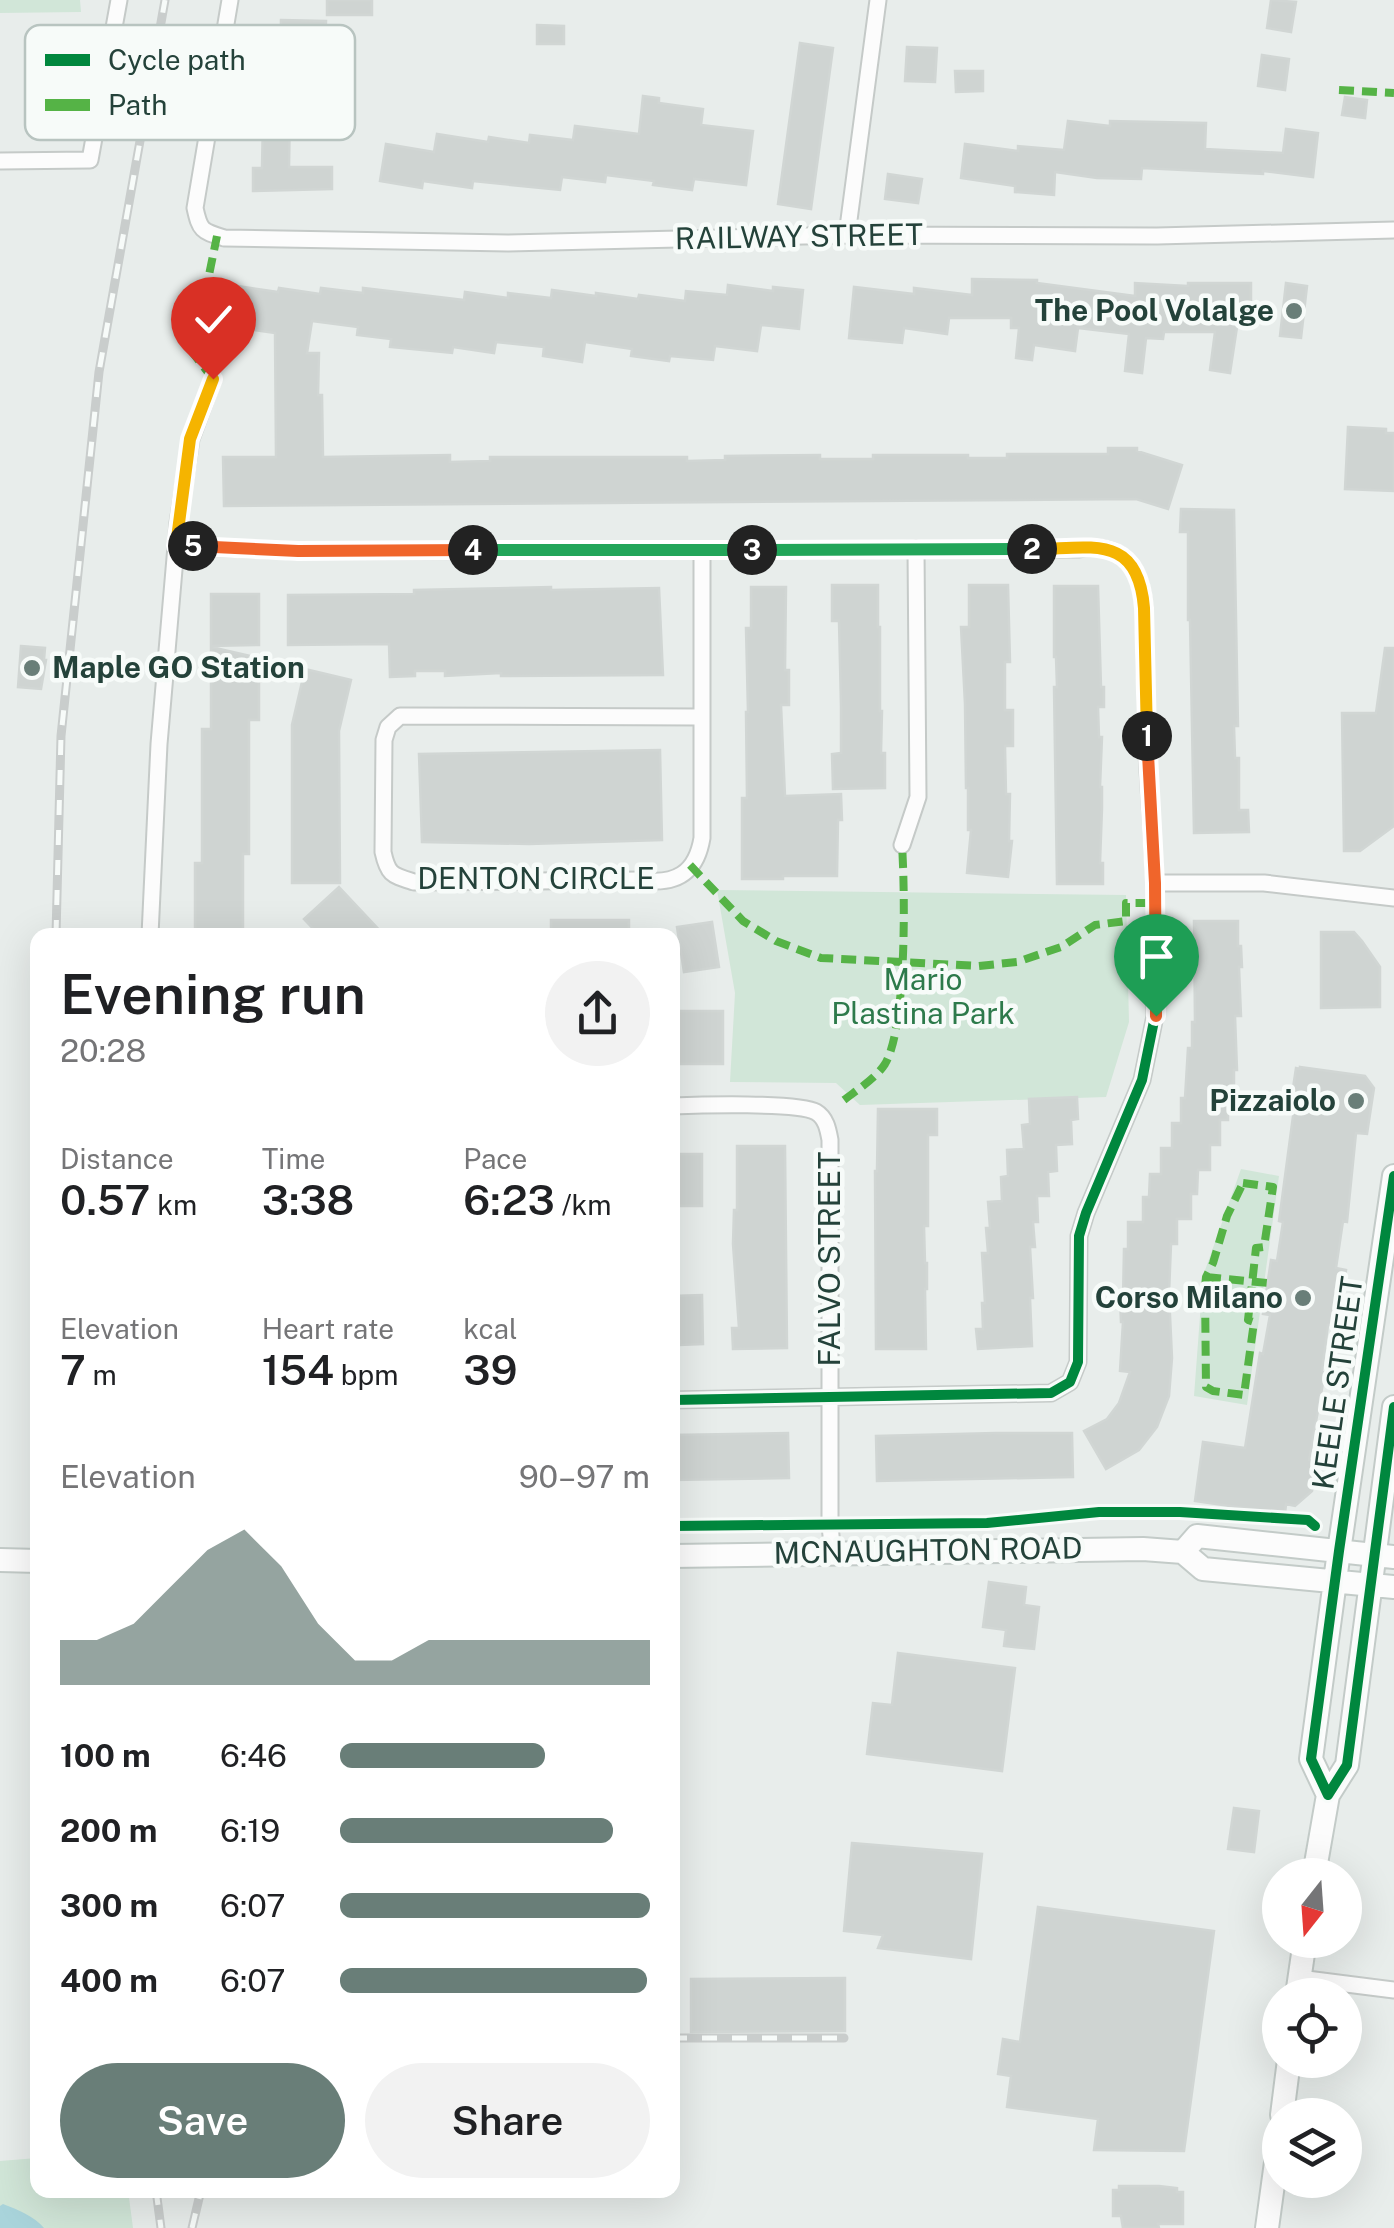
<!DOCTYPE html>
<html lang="en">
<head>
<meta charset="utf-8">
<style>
  :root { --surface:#fff; --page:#f2f2f2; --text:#202124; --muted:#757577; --accent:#697e78 }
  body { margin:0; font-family:"Public Sans",sans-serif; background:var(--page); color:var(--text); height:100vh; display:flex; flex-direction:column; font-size:38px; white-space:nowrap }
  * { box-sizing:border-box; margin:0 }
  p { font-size:32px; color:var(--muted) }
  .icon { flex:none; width:55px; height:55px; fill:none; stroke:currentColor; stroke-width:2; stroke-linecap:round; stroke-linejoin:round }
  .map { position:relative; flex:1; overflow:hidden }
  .sheet { position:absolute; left:30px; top:928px; width:650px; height:1270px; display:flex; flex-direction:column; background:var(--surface); border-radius:20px; box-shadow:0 10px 40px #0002 }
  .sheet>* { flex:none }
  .needle { width:65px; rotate:197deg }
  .tools { position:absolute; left:1262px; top:1858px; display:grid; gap:20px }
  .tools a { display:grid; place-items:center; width:100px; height:100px; border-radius:50%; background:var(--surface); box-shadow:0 10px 40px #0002; font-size:50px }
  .pin { position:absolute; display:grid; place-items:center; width:85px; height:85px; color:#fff; margin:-102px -42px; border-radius:50% 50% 50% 0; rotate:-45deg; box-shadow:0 0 10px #0007 }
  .pin .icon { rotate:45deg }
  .km { position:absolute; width:50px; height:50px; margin:-25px; border-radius:50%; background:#222; color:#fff; font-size:28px; line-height:50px; text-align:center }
  .round { display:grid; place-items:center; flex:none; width:105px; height:105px; border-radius:52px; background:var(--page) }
  .head { display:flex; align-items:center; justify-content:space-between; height:170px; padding:0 30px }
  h1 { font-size:55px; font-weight:600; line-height:75px }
  .figures { display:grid; grid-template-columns:repeat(3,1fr); gap:15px; height:170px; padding:10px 30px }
  .figures div { display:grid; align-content:center }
  .figures b { font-size:42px; font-weight:600 }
  .figures small { font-size:28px; font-weight:400 }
  .figures p { font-size:28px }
  .chart { height:280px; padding:20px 30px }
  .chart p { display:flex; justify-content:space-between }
  .chart svg { width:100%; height:180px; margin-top:10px; fill:var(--accent); opacity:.7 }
  .primary-button { display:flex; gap:20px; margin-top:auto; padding:20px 30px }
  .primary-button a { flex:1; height:115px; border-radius:60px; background:var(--accent); color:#fff; font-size:40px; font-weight:600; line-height:115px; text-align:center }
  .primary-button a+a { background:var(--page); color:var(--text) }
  ul { padding:0 30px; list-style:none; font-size:32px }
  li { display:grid; grid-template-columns:160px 120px 1fr; align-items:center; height:75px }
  li i { height:25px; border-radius:12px; background:var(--accent) }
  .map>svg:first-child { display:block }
  .green { fill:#d1e6d8 }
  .water { fill:#a9d4db }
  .building { fill:#cfd4d2; stroke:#d1d6d4; stroke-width:2.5 }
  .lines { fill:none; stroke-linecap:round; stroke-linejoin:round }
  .street-casing { stroke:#c5cac8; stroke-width:19 }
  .secondary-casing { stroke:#c3cbc8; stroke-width:26 }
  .street { stroke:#fcfcfc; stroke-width:15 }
  .secondary { stroke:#fcfcfc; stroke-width:22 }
  .rail-casing { stroke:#c9cdcc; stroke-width:9 }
  .rail { stroke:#f7fbf9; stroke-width:5; stroke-dasharray:15; stroke-linecap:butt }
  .quiet { stroke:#55b346; stroke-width:8; stroke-dasharray:15 8; stroke-linecap:butt }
  .cycleway-casing { stroke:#f7fbf9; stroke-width:16 }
  .cycleway { stroke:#00873e; stroke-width:10 }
  .split-1-casing { stroke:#fff; stroke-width:20 }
  .split-2-casing { stroke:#fff; stroke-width:20 }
  .split-3-casing { stroke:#fff; stroke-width:20 }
  .split-4-casing { stroke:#fff; stroke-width:20 }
  .split-5-casing { stroke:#fff; stroke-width:20 }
  .split-6-casing { stroke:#fff; stroke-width:20 }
  .split-1 { stroke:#f0652b; stroke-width:12 }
  .split-2 { stroke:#f5b400; stroke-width:12 }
  .split-3 { stroke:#22a559; stroke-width:12 }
  .split-4 { stroke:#22a559; stroke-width:12 }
  .split-5 { stroke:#f0652b; stroke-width:12 }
  .split-6 { stroke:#f5b400; stroke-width:12 }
  .poi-dot { fill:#697e78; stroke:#f7fbf9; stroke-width:4 }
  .labels { text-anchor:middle; stroke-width:9; stroke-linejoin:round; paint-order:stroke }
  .street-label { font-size:30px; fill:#24423a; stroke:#f7fbf9 }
  .poi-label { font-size:30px; font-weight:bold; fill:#24423a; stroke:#f7fbf9; text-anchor:end }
  .park-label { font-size:30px; fill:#2d7a4b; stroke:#f7fbf9 }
  .key { fill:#f7fbf9; stroke:#b8c4c0; stroke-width:2.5 }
  .key-label { font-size:28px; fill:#24423a }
</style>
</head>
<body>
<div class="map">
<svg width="1394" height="2228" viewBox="0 0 1394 2228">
  <rect width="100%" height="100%" fill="#e8edeb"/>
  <!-- green -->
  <path class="green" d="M0,0H80L81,12L0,13Z
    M717,890L1126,895L1129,1022L1106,1097L860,1105L836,1083L730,1082L735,993Z
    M1241,1169L1279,1176L1247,1405L1194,1396L1203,1276Z
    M37,2158L38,2190H128L133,2228H0V2161Z"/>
  <!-- water -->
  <path class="water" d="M3,2204C18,2210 34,2216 44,2228H0V2206Z"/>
  <!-- building -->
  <path class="building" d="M327,0H372V15H327Z
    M1271,0L1296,2L1291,32L1267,28Z
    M281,20L326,21L325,53L298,52L296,109H290L289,167H332V189L253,191V168H262L263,118H266L268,68L280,69Z
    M537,25L564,26V44H537Z
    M800,43L833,48L811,209L778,204Z
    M907,47L937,48L935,82L905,81Z
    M1262,55L1289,59L1285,90L1258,86Z
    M955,71H983V91L956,92Z
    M643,96L659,98V103L703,109L701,125L753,131L746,185L694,179L692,190L653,185L654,181L606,175L605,182L562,177L560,190L473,181L472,188L423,181L422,188L380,181L386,144L434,152L437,134L488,142L489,137L529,143L530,135L573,140L575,126L639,134Z
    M1345,97L1367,100L1365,118L1342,115Z
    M1068,121L1110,126V121L1206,123L1205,149L1283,153L1286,129L1318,133L1313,177L1263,171V174L1142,168L1141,179L1097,178L1055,172L1054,195L1015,192V186L961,178L965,144L1018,151V146L1064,150Z
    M888,174L922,179L918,203L885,199Z
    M972,279L1037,280V283L1135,296V283L1188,286V283H1251V327H1237L1230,373L1210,370L1215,332H1164L1163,339L1146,338L1142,373L1125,371L1129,334L1078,328L1075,351L1034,345L1032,360L1016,358L1019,328H1011V318H949L947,334L904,328L902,343L849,338L854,287L914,294V288L972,295Z
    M1286,283L1307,286L1301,338L1280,336Z
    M728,285L773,291V287L803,290L799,329L761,325L757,351L715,346L713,360L670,356L669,361L631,356L632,349L585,342L582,362L543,356L544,347L496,342L494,353L453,347L452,353L390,347L391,339L357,335L358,327L312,321L307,353H319L318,395H322L323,457L450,455V462L490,461V457H687V461L725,460V456L820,455V459H873V455H968V458H1007V454H1108V448H1137V451L1182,465L1168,509L1136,499L224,506L223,457H276L275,333L232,327L237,286L278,292L279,288L320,294L321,288L363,293V288L464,300L465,292L508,298V293L551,298L552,290L596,296V293L638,299L639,295L685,301L686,291L727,295Z
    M1348,427L1386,429V433H1394V491L1345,489Z
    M1181,509L1234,510L1238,726H1234L1235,758H1239V810H1248L1249,832L1194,833L1190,620H1188V532H1180Z
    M832,585H878V627H880V711H882L881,753H885V788L833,789L832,754L841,753V706L839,621H832Z
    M969,585H1008L1010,662H1005V710H1013V746H1005L1006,794H1010L1009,841H1012L1008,877L967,873L971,830H968V788H966L965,704L961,627H969Z
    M1054,586H1098L1101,687H1104V707H1098L1099,737H1102L1100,787H1102V808L1100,863H1103V884H1057L1054,687H1057L1056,657H1054Z
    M551,587V590L659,588L663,675L501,676V673L445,676V671H415V676L390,677L389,644L288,645V595L414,594V590Z
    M751,587H786L785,670H789V705H781L785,796L841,794L842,820H838L837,876H783V879H742V798H747L746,712H748L746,628H751Z
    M211,594H259V645L211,646Z
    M21,646L45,648L44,660H46L41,689L18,687Z
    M211,647L259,658V720H249V854H243V935H195V863H202V729H211Z
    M1385,648H1394V826L1360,851H1344L1342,713H1376Z
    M305,669L351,680L339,731L340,883H292V725Z
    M660,750L662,840L529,844L422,842L419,754Z
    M339,887L384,935H319L304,919Z
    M551,920H629V935H551Z
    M1194,921H1238V946H1241L1242,967H1239L1241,1016H1235L1237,1070H1234V1093H1228V1120H1220V1145H1210V1170H1198L1197,1194H1191V1219H1177V1244H1171L1169,1294L1172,1358L1169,1396L1157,1427L1139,1450L1106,1469L1084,1431L1107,1419L1119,1403L1130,1372L1120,1371L1123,1322H1121L1120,1300H1123L1124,1249H1128V1222H1143V1197H1149L1150,1174H1161V1148H1172V1123H1181V1098H1185L1188,1048H1192V1022H1195Z
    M712,922L719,967L684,972L677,927Z
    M1321,932H1354L1362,941L1380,967V1007L1321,1008Z
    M672,1011H723V1064H672Z
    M1300,1067L1365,1076L1374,1088L1367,1134L1356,1133L1347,1222L1343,1221L1336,1268L1346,1270L1341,1305L1337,1326L1328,1325L1322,1371L1325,1372L1309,1460L1317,1461L1312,1491L1295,1506L1286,1504L1285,1514L1195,1501L1203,1442L1245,1448L1260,1353L1263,1354L1270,1315L1263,1314L1271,1260L1277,1261L1283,1222L1279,1221L1294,1109L1290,1108L1296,1068L1300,1069Z
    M1077,1097L1078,1119L1071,1120L1072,1144L1056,1145L1057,1171L1048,1172L1049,1196H1037L1038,1222H1033L1035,1247H1030L1033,1298H1030L1032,1346L978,1349L976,1329H983L982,1303H985L982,1253H988L986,1228H990L988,1202L1002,1201L1001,1177L1008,1176L1007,1150L1024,1149L1022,1125L1030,1124L1029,1099Z
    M878,1109H937V1135H928V1226H924L925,1263H927V1289H925L926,1349H876L875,1171H877Z
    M737,1146H785L787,1348L733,1349L732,1328H739L733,1244L734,1210H737Z
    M676,1154H702V1206H676Z
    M702,1295L703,1344L680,1345V1341H672V1296Z
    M788,1433L789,1478L672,1480V1435Z
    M996,1433H1072L1073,1477L877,1481L876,1436Z
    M989,1582L1026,1587L1024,1605L1039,1607L1034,1649L1004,1646L1006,1630L983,1627Z
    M898,1653L1015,1668L1002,1771L867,1754L873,1703L892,1705Z
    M1234,1808L1259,1811L1254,1852L1228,1849Z
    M852,1843L982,1854L971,1959L878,1948L883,1935L844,1931Z
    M1038,1907L1214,1931L1184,2151L1094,2150L1098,2119L1007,2107L1011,2076L998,2074L1003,2039L1020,2042Z
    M845,1978V2031L691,2032V1979Z
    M1119,2186H1159L1177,2188V2192H1183V2224H1158L1159,2228H1123L1121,2216H1113V2190H1119Z"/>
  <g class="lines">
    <defs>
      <path id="street" d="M230,0L195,208C200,231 202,231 224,238L508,243L847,235L1157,236L1394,230
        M0,161L90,160L119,0
        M847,235L878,0
        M176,546L298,551L1078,549C1123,542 1141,567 1144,608L1147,754L1155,883V1016L1142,1080L1086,1213L1079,1236L1078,1362L1070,1382L1051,1393L672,1400
        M700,717L400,716L388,727L384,740L383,852C388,875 392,875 414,882L641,880C675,885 696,874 702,838V550
        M902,845L918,797L916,549
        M1155,883H1264L1394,898
        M150,935L159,744L178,523L191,439L213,379
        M672,1106C698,1105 799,1102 816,1112C826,1118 828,1129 830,1140V1526L833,1554
        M1299,1978L1394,1990"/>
      <path id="secondary" d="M1183,1552L1197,1536L1394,1557
        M672,1556L1143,1549L1183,1552L1203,1569L1394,1587
        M0,1560L38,1561
        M1328,1795L1311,1759L1339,1551L1394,1176
        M1314,1875L1328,1795L1347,1765L1394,1407
        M1297,1995L1305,1940
        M1282,2115L1289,2060
        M1267,2228L1280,2133"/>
    </defs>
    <!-- street casing -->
    <use href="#street" class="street-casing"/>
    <!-- secondary casing -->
    <use href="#secondary" class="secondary-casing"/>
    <!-- street -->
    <use href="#street" class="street"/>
    <!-- secondary -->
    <use href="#secondary" class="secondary"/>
    <defs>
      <path id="rail" d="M56,935L61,736L99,372L165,0
        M672,2038H844
        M156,2190L161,2228
        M192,2228L201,2190"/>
    </defs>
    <!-- rail casing -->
    <use href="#rail" class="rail-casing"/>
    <!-- rail -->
    <use href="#rail" class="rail"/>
    <!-- quiet -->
    <path class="quiet" d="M1339,90L1394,93
      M213,379L193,353L217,236
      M690,865L743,921L776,941L821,958L979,966L1017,962L1061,947L1095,925L1126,921V903H1155
      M844,1100C857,1090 876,1078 885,1064C907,1027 905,891 902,845
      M1243,1183L1273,1187L1264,1247L1256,1248L1248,1320L1254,1322L1244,1395L1213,1391L1206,1387L1205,1287L1206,1277L1213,1263L1227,1216Z
      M1206,1277L1268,1283"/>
    <defs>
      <path id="cycleway" d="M176,546L298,551L1078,549C1123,542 1141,567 1144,608L1147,754L1155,883V1016L1142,1080L1086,1213L1079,1236L1078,1362L1070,1382L1051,1393L672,1400
        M672,1526L987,1523L1099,1512H1180L1308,1520L1315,1526
        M1328,1795L1311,1759L1339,1551L1394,1176
        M1328,1795L1347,1765L1394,1407"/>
    </defs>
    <!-- cycleway casing -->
    <use href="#cycleway" class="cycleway-casing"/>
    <!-- cycleway -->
    <use href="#cycleway" class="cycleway"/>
  </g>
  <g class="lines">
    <defs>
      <path id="split-1" d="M1147,736L1155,883L1156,1016"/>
      <path id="split-2" d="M1032,549C1090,549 1138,532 1144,608L1147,736"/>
      <path id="split-3" d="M752,550L1032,549"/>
      <path id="split-4" d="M473,550H752"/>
      <path id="split-5" d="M193,546L298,551L473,550"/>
      <path id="split-6" d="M193,546H176L190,439L213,379"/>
    </defs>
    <!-- split-1 casing -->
    <use href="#split-1" class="split-1-casing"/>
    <!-- split-2 casing -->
    <use href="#split-2" class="split-2-casing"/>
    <!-- split-3 casing -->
    <use href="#split-3" class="split-3-casing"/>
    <!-- split-4 casing -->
    <use href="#split-4" class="split-4-casing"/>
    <!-- split-5 casing -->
    <use href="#split-5" class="split-5-casing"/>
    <!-- split-6 casing -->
    <use href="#split-6" class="split-6-casing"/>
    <!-- split-1 -->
    <use href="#split-1" class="split-1"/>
    <!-- split-2 -->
    <use href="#split-2" class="split-2"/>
    <!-- split-3 -->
    <use href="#split-3" class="split-3"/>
    <!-- split-4 -->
    <use href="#split-4" class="split-4"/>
    <!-- split-5 -->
    <use href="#split-5" class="split-5"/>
    <!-- split-6 -->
    <use href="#split-6" class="split-6"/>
  </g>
  <!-- markers -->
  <g class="poi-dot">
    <circle cx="1294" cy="311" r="10"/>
    <circle cx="32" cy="668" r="10"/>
    <circle cx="1356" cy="1101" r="10"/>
    <circle cx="1303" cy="1298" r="10"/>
  </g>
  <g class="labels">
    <!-- street labels -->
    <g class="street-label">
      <text transform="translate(799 237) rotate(-1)" y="10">RAILWAY STREET</text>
      <text x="536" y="889">DENTON CIRCLE</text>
      <text transform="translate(830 1259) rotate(-90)" y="10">FALVO STREET</text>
      <text transform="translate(1338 1383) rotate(-82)" y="10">KEELE STREET</text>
      <text transform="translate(928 1551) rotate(-1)" y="10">MCNAUGHTON ROAD</text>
    </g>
    <!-- poi labels -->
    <g class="poi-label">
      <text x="1274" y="321">The Pool Volalge</text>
      <text x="52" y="678" text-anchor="start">Maple GO Station</text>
      <text x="1336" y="1111">Pizzaiolo</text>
      <text x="1283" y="1308">Corso Milano</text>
    </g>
    <!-- park labels -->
    <g class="park-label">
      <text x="923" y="990">Mario<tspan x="923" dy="34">Plastina Park</tspan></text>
    </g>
  </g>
  <!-- legend -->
  <rect x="25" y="25" width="330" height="115" rx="15" class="key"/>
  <rect x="45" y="54" width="45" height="12" fill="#00873e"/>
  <rect x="45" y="99" width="45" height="12" fill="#55b346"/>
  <g class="key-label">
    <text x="108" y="70">Cycle path</text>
    <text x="108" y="115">Path</text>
  </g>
</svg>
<div class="tools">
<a><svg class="needle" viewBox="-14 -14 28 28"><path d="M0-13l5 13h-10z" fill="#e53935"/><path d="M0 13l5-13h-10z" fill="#757577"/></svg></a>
<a><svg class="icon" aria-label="locate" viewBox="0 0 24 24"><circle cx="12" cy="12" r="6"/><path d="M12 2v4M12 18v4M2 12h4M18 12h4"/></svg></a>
<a><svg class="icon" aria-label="layers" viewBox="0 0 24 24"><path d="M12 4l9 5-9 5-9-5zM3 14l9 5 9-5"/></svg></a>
</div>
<div class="pin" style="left:1156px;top:1016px;background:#1e9e55"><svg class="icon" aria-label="arrive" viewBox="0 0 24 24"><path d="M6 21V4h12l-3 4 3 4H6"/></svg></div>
<div class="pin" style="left:213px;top:379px;background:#d93025"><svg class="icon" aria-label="check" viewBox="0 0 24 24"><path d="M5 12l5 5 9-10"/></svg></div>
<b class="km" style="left:1147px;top:736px">1</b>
<b class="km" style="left:1032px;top:549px">2</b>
<b class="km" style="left:752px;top:550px">3</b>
<b class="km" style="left:473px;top:550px">4</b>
<b class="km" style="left:193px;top:546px">5</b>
<section class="sheet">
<div class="head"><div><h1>Evening run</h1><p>20:28</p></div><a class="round"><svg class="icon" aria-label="share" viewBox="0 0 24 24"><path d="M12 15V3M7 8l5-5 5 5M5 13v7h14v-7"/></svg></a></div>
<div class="figures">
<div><p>Distance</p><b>0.57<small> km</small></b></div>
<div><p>Time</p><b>3:38</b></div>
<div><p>Pace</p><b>6:23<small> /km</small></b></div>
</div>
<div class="figures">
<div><p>Elevation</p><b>7<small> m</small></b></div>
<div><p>Heart rate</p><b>154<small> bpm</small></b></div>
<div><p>kcal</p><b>39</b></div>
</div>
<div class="chart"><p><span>Elevation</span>90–97 m</p>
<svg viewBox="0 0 160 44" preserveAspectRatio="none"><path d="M0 44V33L10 33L20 29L30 20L40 11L50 6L60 15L70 29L80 38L90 38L100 33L110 33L120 33L130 33L140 33L150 33L160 33V44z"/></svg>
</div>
<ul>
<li><b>100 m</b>6:46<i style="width:66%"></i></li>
<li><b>200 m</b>6:19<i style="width:88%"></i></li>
<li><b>300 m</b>6:07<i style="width:100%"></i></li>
<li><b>400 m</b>6:07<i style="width:99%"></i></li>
</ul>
<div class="primary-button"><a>Save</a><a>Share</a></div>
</section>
</div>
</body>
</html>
